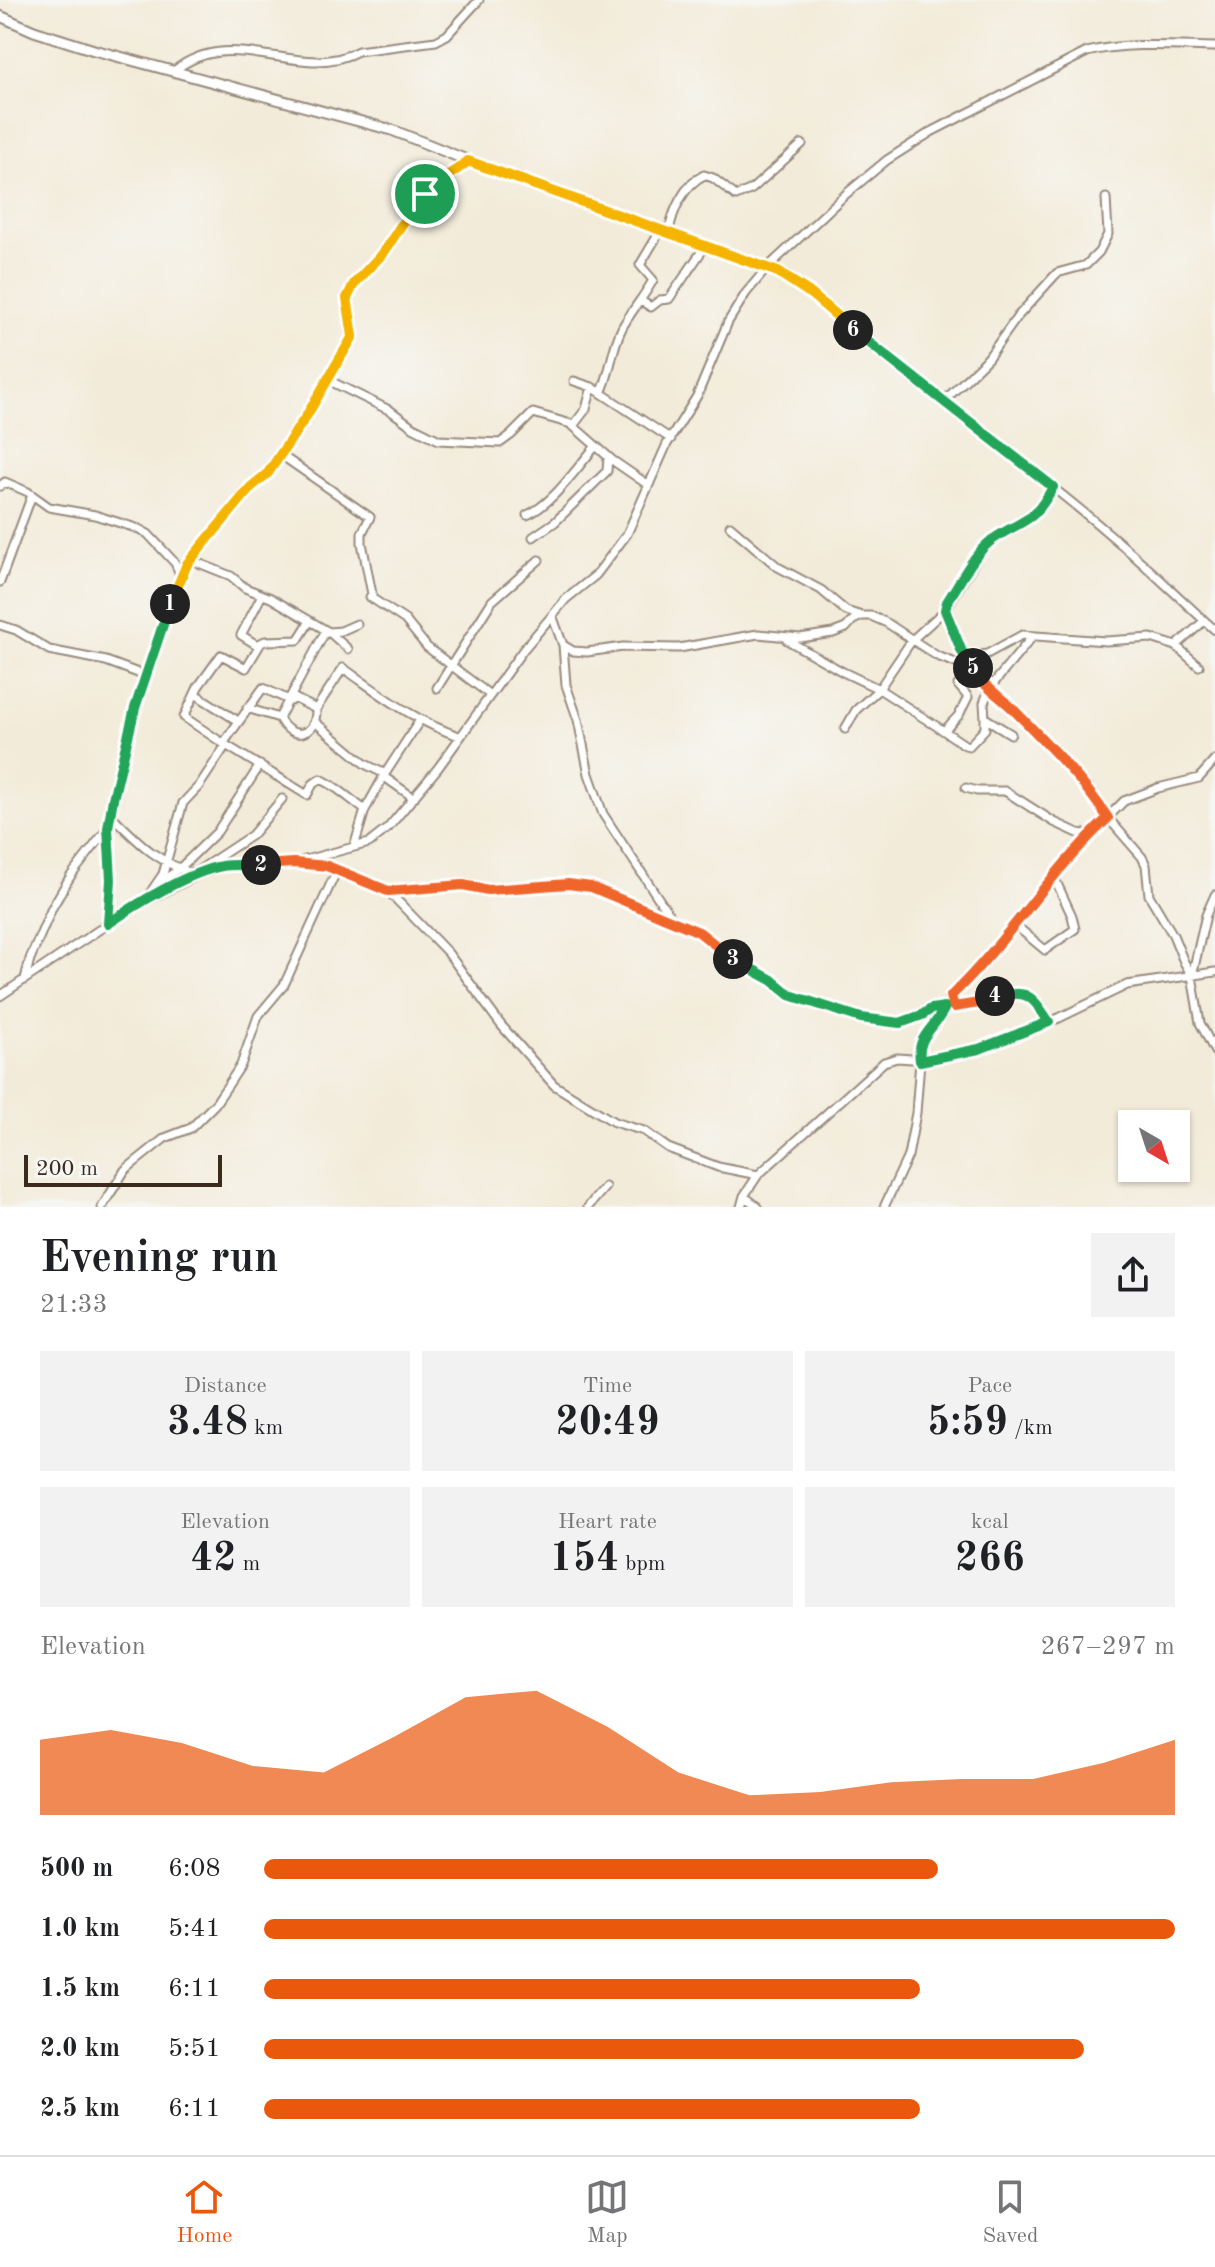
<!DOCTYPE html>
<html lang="en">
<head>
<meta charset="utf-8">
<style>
  :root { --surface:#fff; --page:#f2f2f2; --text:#202124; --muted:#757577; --line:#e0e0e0; --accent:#ea580c }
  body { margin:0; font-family:"Old Standard TT",serif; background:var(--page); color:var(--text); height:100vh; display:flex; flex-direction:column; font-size:30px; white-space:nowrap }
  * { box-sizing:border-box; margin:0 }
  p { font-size:26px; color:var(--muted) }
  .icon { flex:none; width:44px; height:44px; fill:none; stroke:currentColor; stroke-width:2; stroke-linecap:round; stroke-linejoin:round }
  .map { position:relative; height:1207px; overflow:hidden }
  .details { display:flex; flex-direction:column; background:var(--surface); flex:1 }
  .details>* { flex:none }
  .needle { width:52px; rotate:141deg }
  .controls { position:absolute; left:1118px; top:1110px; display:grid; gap:16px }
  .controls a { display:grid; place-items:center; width:72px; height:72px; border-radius:0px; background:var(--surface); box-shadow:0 2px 6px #0004; font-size:40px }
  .scale { position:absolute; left:24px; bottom:20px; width:198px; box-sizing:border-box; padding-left:8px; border:4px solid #3b2a1e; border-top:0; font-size:22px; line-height:28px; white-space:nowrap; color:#3b2a1e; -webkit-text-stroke:6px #f6f6f2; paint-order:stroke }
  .pin { position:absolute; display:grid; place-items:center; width:68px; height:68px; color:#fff; margin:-34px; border:4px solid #fff; border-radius:50%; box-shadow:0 2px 8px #0007 }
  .km { position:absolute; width:40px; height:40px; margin:-20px; border-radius:50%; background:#222; color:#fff; font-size:22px; line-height:40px; text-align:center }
  .round { display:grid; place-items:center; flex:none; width:84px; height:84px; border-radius:0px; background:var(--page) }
  .summary { display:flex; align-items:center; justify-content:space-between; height:136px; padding:0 40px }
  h1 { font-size:44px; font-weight:700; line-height:60px }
  .figures { display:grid; grid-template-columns:repeat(3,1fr); gap:12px; height:136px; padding:8px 40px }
  .figures div { display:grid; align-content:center; border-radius:0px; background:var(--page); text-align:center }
  .figures b { font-size:40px; font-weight:700 }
  .figures small { font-size:22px; font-weight:400 }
  .figures p { font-size:22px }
  .chart { height:224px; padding:16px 40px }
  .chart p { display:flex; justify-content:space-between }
  .chart svg { width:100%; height:144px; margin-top:8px; fill:var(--accent); opacity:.7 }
  ul { padding:0 40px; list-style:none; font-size:26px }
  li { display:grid; grid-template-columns:128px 96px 1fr; align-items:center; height:60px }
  li i { height:20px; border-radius:10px; background:var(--accent) }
  .tabs { display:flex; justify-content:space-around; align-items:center; height:112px; border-top:2px solid var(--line); background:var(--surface); font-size:22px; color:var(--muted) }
  .tabs a { display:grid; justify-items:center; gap:4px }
  .tabs .selected { color:var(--accent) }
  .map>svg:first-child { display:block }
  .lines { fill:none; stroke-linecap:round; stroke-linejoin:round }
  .minor-casing { stroke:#978a7c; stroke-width:11 }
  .major-casing { stroke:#978a7c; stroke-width:13 }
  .minor { stroke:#fff; stroke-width:7 }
  .major { stroke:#fff; stroke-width:9 }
  .split-1-casing { stroke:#fff; stroke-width:16 }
  .split-2-casing { stroke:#fff; stroke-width:16 }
  .split-3-casing { stroke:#fff; stroke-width:16 }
  .split-4-casing { stroke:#fff; stroke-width:16 }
  .split-5-casing { stroke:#fff; stroke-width:16 }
  .split-6-casing { stroke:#fff; stroke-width:16 }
  .split-7-casing { stroke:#fff; stroke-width:16 }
  .split-1 { stroke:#f5b400; stroke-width:10 }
  .split-2 { stroke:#22a559; stroke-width:10 }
  .split-3 { stroke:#f0652b; stroke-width:10 }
  .split-4 { stroke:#22a559; stroke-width:10 }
  .split-5 { stroke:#f0652b; stroke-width:10 }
  .split-6 { stroke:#22a559; stroke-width:10 }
  .split-7 { stroke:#f5b400; stroke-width:10 }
</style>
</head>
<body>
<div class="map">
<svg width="1215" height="1207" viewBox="0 0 1215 1207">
  <rect width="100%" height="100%" fill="#f6f6f2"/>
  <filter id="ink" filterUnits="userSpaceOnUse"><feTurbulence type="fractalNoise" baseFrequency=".0125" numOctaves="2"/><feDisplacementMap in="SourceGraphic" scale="16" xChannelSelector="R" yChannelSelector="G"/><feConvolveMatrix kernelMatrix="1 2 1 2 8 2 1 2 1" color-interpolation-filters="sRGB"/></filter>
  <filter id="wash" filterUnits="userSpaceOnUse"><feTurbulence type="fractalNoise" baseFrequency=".006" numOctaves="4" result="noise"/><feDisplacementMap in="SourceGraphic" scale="32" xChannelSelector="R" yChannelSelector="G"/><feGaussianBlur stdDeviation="1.8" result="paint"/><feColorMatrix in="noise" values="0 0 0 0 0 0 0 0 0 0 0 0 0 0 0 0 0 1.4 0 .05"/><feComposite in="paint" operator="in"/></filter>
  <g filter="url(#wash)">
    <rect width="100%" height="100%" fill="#f3ebd9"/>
  </g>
  <g filter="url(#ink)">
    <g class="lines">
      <defs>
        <path id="minor" d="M174,71C233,23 300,83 358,51L436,41L447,35L479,0
          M669,231C673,210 684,185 704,175L713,178L736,196L752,189L802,144
          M767,268C805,282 833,315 864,340C944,405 1029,465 1107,532C1144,563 1179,598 1215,630
          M641,301L651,307L660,300L669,299L706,245
          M328,380L391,411L413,427L439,440L500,443L511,435L533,413L571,424L612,460L644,482L650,483
          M574,381L592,387L671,439
          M601,393C611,373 611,350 622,328C631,311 644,297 653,280L640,265L662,228
          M944,401L988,358L1018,316L1057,273L1086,265L1099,252L1108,234L1106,198
          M573,426L586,409L592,387
          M281,455L370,517L362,533V543L372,594
          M0,486L5,482L28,492L49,507L95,515L139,529L148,534L175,563L181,576
          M527,515C553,504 577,467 596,446
          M730,526L778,567L821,590L846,611L862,616
          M533,537L555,522L607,471L608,457
          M191,560L231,576L245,588L271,598L329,632L341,631L357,624
          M0,582L32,495
          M262,595L241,635L257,645L265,641L298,640L310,621
          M370,597L405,620L427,647L490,695
          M945,610L962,652L967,657L987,654L1022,635L1106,641L1151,638L1176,646L1204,621
          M553,618L563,645L573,651L587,652L623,647L679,648L758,634L800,638L833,633L846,628L853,620L862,616H871L887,623L937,656L972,669
          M0,625L16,630L49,650L106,661L146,676
          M1033,636L989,689L1007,704L1088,787L1108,818L1142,857L1146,865L1149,895L1173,935L1184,962L1192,976L1206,915L1215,895
          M787,640L843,672L879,689L944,731L959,715L968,697L958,685
          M261,643L246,668L221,655L198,687L184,717L221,742L225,741L263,688L291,701L294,698L316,709L343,668C381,694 415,722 459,736
          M563,645L566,685L578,720L589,774L603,814L672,919
          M1176,646L1199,666
          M976,656L972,669L989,689L984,703L985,718L1011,734
          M437,688L492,601L539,560
          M195,694L238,721
          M247,708L279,718
          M316,709C317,738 290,741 279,718L324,634L329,632L348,649
          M315,722L365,764L385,774L365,810
          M845,729L856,710L879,689L912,640L945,610L982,550L993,540L1023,524L1042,508L1053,487
          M944,731L965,745L969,746L985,729V718
          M221,742L307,795L313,784L320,779C333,783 352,801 365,810L354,847
          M385,774L420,720
          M383,776L414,798
          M966,788L977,791H1005L1054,822L1078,833L1090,835
          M111,815C140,844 158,863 198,875
          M301,863L327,866L388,891L448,953L501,1025L554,1085L614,1122L644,1131L668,1148L718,1167L758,1175
          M196,872L252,835L282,799
          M159,883L179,869L217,832L260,765
          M388,891L463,885L488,890L568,884L591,887L699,932L735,961L772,980L790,995L861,1018L892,1023L909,1021L931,1009L954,1007
          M153,896L152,890L163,874L183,803L199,786L226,745
          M108,924L111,880L108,828
          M1015,925L1045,950L1075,929L1072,916L1054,877
          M1192,976L1200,1023L1215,1052
          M25,979L30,959L52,908L70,877L108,828L135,708L176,586L187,564L251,487L268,473L325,385L353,336L347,298L354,284L384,252L409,213L431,186L458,170L468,161
          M0,996L130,909L198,875L222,866L294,863L369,843L388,828L438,768L523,650L566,599L596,575L627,534L667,444L697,396L728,322L746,293L767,268L846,194L887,160L931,132L1087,52C1129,42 1172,46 1215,47
          M953,1005L954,1007C972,1004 1015,987 1030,996C1038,1001 1044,1014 1049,1022
          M744,1196L758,1207
          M102,1207L125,1170L165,1138L191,1128L215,1104L228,1085L241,1065L258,1016L284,985L337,870
          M588,1207L605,1187
          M741,1207L744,1196L758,1175L884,1062L897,1058L928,1060L979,1049L1059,1018L1127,985L1215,972
          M884,1207L908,1156L916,1113L920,1061L919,1051L922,1037L942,1015L951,996L982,966L1083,842L1124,801L1158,788L1199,778L1215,760"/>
        <path id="major" d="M0,16L34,31L94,50L392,130L479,165L767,268"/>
      </defs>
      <!-- minor casing -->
      <use href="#minor" class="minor-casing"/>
      <!-- major casing -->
      <use href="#major" class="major-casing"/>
      <!-- minor -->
      <use href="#minor" class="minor"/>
      <!-- major -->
      <use href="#major" class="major"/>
    </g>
  </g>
  <g class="lines" filter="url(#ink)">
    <defs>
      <path id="split-1" d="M170,604L187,564L251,487L268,473L307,415L353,336L347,298L354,284L384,252L409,213L425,194"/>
      <path id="split-2" d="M170,604L135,708L113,799L108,828L111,880L108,924C136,904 189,872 222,866C235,864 249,866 261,865"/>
      <path id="split-3" d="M261,865L294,863L327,866L388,891L463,885L488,890L568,884L591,887L699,932L733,959"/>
      <path id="split-4" d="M733,959L772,980L790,995L861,1018L900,1023L922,1015L931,1009L945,1007C936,1028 916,1035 920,1061L979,1049L1049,1022C1030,993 1029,991 995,996"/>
      <path id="split-5" d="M973,668C981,684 998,695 1012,708C1046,743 1081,777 1108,818C1050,872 1008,941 951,996L954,1007L979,1003L995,996"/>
      <path id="split-6" d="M853,330L1053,487C1032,526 1023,518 992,540C973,554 960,583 947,602L945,610L962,652L967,657L976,656L973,668"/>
      <path id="split-7" d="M425,194C436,179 454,174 468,161L778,272L810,293L853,330"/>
    </defs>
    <!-- split-1 casing -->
    <use href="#split-1" class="split-1-casing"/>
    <!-- split-2 casing -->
    <use href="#split-2" class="split-2-casing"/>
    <!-- split-3 casing -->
    <use href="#split-3" class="split-3-casing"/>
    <!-- split-4 casing -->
    <use href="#split-4" class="split-4-casing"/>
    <!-- split-5 casing -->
    <use href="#split-5" class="split-5-casing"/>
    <!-- split-6 casing -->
    <use href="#split-6" class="split-6-casing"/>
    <!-- split-7 casing -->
    <use href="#split-7" class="split-7-casing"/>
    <!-- split-1 -->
    <use href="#split-1" class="split-1"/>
    <!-- split-2 -->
    <use href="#split-2" class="split-2"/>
    <!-- split-3 -->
    <use href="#split-3" class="split-3"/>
    <!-- split-4 -->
    <use href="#split-4" class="split-4"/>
    <!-- split-5 -->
    <use href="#split-5" class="split-5"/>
    <!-- split-6 -->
    <use href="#split-6" class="split-6"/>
    <!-- split-7 -->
    <use href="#split-7" class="split-7"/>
  </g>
</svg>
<div class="controls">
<a><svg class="needle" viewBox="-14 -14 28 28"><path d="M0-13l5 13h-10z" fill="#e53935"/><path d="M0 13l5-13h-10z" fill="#757577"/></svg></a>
</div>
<div class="scale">200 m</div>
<div class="pin" style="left:425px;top:194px;background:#1e9e55"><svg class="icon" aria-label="arrive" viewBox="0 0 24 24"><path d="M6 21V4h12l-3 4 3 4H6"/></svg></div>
<b class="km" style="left:170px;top:604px">1</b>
<b class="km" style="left:261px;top:865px">2</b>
<b class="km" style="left:733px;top:959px">3</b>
<b class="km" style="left:995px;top:996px">4</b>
<b class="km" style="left:973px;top:668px">5</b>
<b class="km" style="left:853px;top:330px">6</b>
</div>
<section class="details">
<div class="summary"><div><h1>Evening run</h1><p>21:33</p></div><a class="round"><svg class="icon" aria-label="share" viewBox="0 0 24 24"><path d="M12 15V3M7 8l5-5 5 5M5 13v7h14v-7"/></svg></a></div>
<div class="figures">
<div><p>Distance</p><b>3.48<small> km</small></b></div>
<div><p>Time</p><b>20:49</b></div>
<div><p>Pace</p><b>5:59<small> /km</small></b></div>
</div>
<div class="figures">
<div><p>Elevation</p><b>42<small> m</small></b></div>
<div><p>Heart rate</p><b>154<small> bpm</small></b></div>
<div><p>kcal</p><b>266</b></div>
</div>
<div class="chart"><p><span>Elevation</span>267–297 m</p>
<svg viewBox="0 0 160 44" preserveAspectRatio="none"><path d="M0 44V21L10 18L20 22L30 29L40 31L50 20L60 8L70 6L80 17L90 31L100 38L110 37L120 34L130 33L140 33L150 28L160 21V44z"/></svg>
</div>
<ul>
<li><b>500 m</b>6:08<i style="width:74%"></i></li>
<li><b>1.0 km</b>5:41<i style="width:100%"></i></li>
<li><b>1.5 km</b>6:11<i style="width:72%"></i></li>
<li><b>2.0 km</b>5:51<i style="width:90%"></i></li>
<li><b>2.5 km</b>6:11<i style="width:72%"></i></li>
</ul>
</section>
<nav class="tabs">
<a class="selected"><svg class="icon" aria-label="home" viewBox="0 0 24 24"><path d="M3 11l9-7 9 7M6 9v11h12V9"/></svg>Home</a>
<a><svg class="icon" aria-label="map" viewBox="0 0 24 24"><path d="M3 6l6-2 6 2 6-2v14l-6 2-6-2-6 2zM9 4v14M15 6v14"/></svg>Map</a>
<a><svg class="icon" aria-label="saved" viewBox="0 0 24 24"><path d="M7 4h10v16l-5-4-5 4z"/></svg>Saved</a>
</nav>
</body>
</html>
